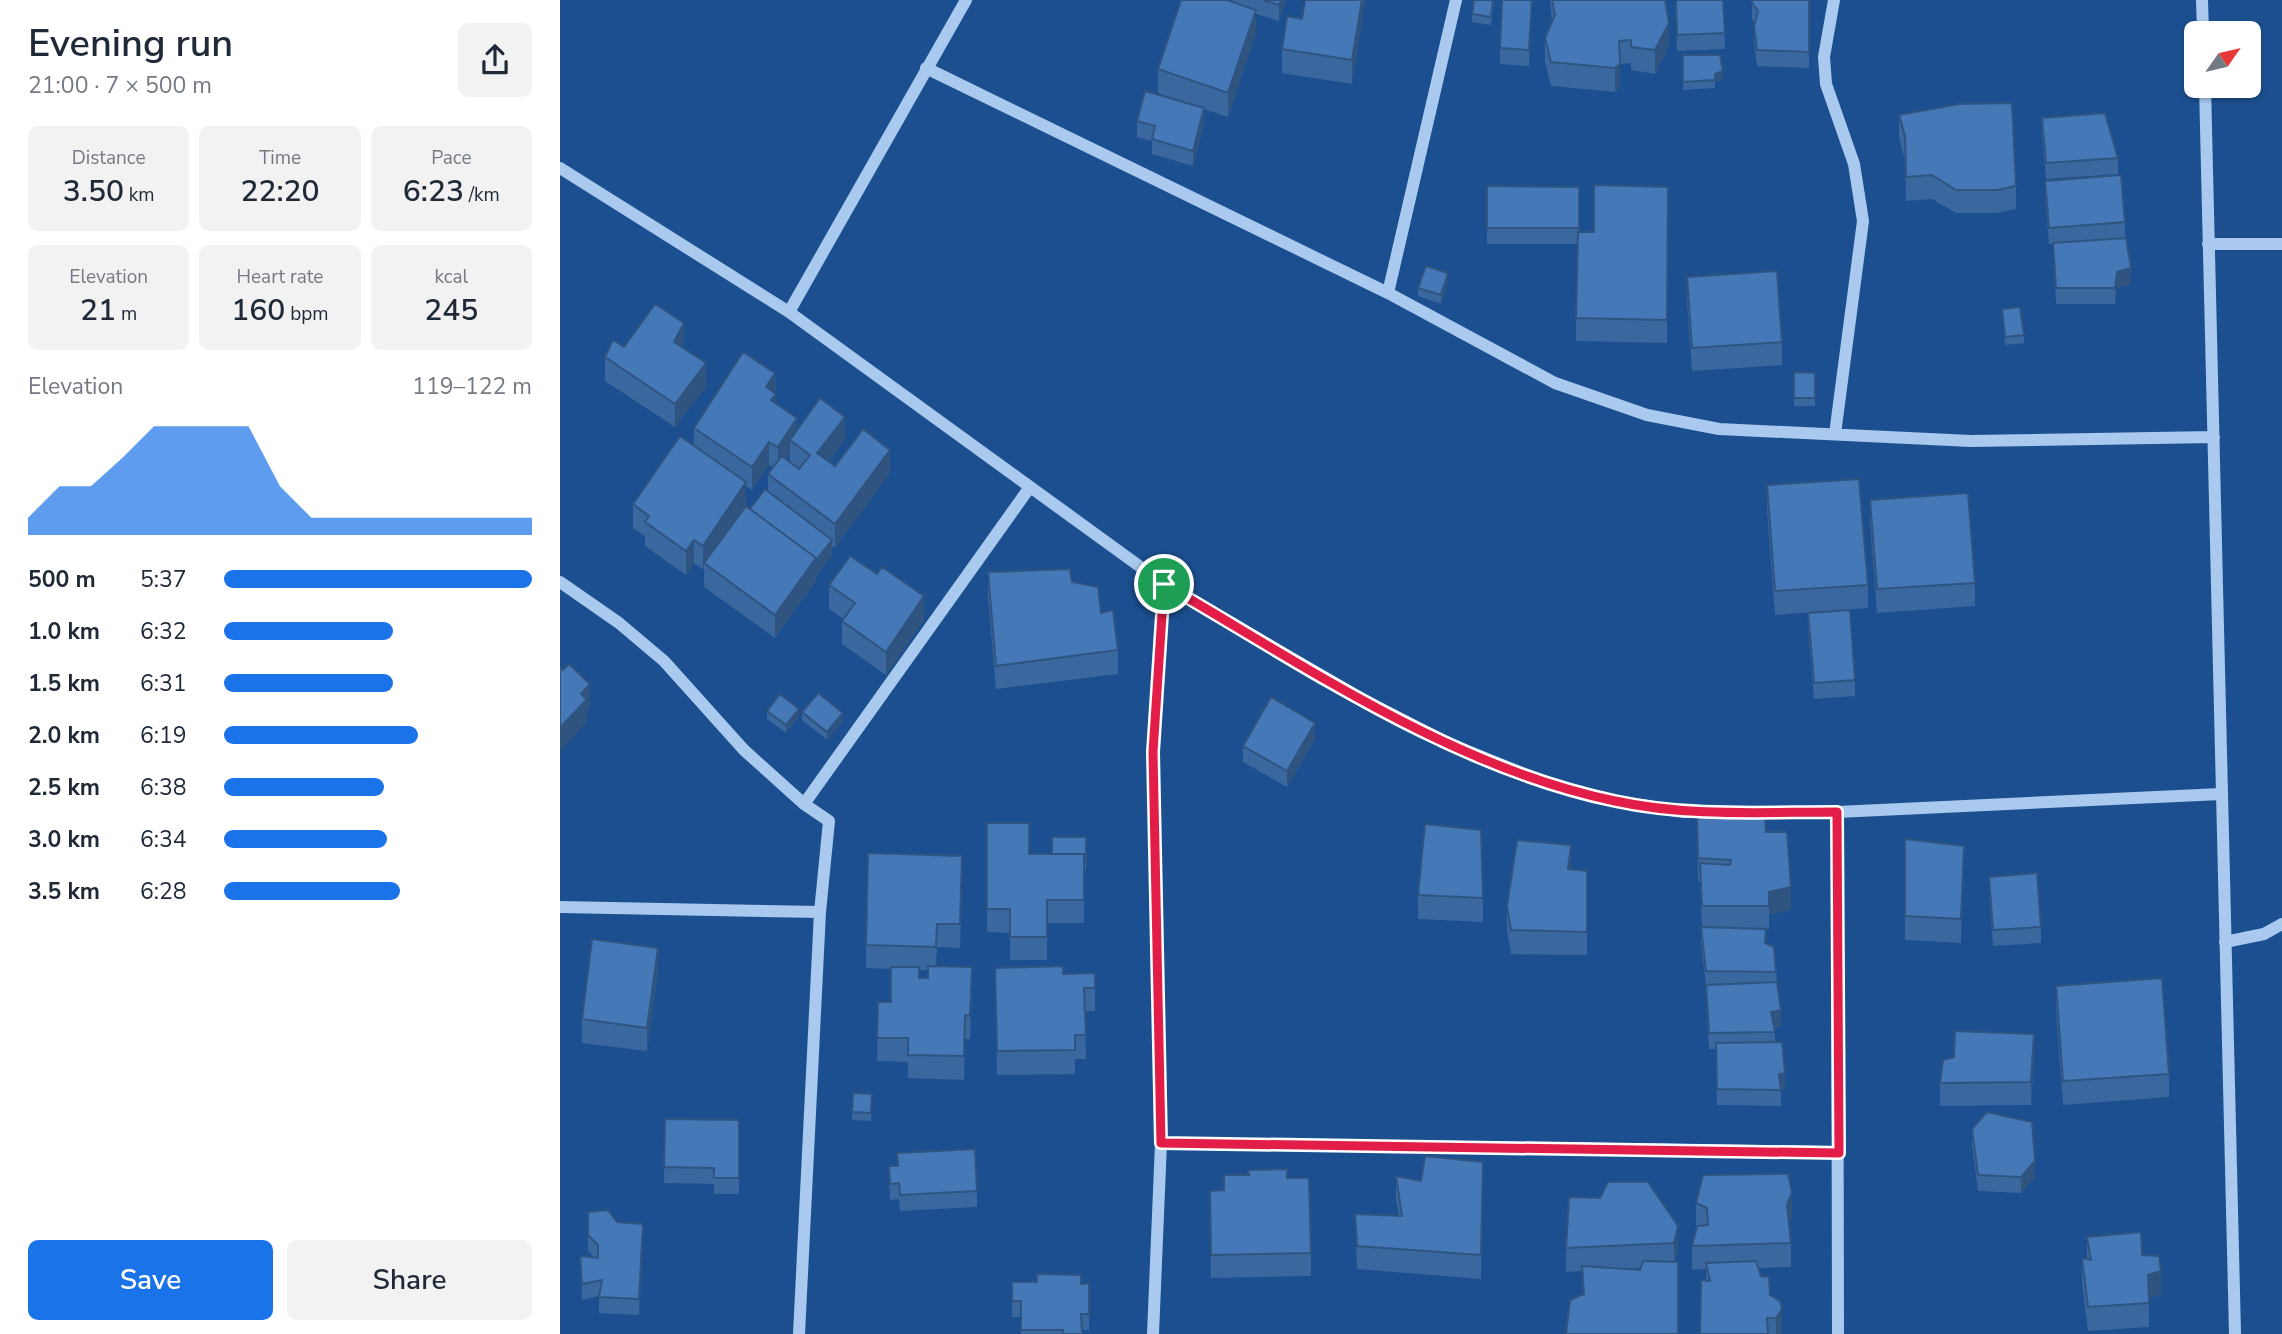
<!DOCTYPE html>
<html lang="en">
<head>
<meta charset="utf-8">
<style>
  :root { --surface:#fff; --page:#f2f2f3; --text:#1f2937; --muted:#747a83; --accent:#1a73e8 }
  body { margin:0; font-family:"Nunito Sans",sans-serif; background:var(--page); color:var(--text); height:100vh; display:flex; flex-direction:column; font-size:26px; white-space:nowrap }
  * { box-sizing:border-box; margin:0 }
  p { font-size:23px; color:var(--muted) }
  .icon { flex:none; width:38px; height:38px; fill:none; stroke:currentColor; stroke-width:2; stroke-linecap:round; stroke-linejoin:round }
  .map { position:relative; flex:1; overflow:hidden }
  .sheet { display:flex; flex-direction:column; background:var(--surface); width:560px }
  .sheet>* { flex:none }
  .needle { width:46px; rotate:56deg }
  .buttons { position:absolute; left:1624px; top:21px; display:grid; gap:14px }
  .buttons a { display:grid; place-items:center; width:77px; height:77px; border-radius:10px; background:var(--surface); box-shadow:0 2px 5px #0004; font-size:35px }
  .pin { position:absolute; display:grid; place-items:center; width:60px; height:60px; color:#fff; margin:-30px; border:4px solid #fff; border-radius:50%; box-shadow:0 2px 7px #0007 }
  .round { display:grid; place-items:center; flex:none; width:74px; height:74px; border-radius:10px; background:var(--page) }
  .summary { display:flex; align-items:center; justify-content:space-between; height:119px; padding:0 28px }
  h1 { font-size:38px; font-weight:600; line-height:52px }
  .figures { display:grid; grid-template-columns:repeat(3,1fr); gap:10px; height:119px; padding:7px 28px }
  .figures div { display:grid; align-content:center; border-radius:10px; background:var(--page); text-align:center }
  .figures b { font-size:30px; font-weight:600 }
  .figures small { font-size:19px; font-weight:400 }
  .figures p { font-size:19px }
  .chart { height:196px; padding:14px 28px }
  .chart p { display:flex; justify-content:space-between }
  .chart svg { width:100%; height:126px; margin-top:7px; fill:var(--accent); opacity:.7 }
  .button { display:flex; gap:14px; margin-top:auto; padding:14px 28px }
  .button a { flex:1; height:80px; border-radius:10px; background:var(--accent); color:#fff; font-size:28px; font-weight:600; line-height:80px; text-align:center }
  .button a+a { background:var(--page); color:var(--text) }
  ul { padding:0 28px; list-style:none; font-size:23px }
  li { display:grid; grid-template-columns:112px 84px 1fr; align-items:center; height:52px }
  li i { height:18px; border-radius:9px; background:var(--accent) }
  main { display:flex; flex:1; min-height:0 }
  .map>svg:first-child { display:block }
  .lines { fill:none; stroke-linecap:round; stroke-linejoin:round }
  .minor { stroke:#a9c9ee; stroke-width:12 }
  .wall { fill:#3a679d; fill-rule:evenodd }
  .shaded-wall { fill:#305480 }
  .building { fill:#4478b7; stroke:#305480; stroke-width:2 }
  .route-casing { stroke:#fff; stroke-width:14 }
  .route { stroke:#e11d48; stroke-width:9 }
</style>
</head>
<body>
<main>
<section class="sheet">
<div class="summary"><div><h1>Evening run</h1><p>21:00 · 7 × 500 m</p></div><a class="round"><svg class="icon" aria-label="share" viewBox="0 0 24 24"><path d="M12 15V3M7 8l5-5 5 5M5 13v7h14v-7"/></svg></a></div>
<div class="figures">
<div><p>Distance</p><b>3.50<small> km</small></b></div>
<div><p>Time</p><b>22:20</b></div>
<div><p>Pace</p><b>6:23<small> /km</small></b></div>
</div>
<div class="figures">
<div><p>Elevation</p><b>21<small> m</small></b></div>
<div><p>Heart rate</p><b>160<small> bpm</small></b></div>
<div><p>kcal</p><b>245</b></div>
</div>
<div class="chart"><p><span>Elevation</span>119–122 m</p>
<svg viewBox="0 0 160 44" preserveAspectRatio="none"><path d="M0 44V38L10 27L20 27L30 17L40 6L50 6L60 6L70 6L80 27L90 38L100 38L110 38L120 38L130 38L140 38L150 38L160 38V44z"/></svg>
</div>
<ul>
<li><b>500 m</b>5:37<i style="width:100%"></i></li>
<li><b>1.0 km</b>6:32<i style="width:55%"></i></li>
<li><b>1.5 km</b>6:31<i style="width:55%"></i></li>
<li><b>2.0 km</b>6:19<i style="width:63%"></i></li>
<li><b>2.5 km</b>6:38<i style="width:52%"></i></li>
<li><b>3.0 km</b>6:34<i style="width:53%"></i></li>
<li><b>3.5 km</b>6:28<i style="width:57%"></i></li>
</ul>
<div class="button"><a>Save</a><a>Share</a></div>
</section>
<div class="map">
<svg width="1722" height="1334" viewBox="0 0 1722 1334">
  <rect width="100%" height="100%" fill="#1b4f8f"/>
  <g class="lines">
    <!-- minor -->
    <path class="minor" d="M1274,0L1264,57L1266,84L1294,164L1303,221L1275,434
      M1642,0L1643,33
      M366,68L828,293L896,0
      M1645,86L1675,1334
      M0,168L229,312L604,584L802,699L890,744L989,784L1056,801L1124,812H1277L1661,794
      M1648,244H1722
      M828,293L995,383L1087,415L1159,429L1411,441L1654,437
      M229,312L406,0
      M0,582L59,623L104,661L184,750L244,804L269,821L260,912L239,1334
      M244,804L470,487
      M1277,812L1278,1334
      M0,907L260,912
      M1665,942L1704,934L1722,924
      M601,1143L1279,1152
      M593,1334L601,1143L593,752L604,584"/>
  </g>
  <!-- wall -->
  <path class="wall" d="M672,0H726L719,21L696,14V33L668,117L644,109V124L633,166L592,154V141L577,137V121L633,105L598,93V69L672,2Z
    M805,0L792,84L722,73V49L742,19Z
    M972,0L969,66L940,64V48Z
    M990,0H1105L1109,46L1095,74L1071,70V63L1060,64V87L1055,92L991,86L985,62V38L992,22Z
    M1115,0H1163L1165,49L1117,51Z
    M1192,0H1249V68L1197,66L1194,41L1195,23L1192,19Z
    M934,4L931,25L912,22V14Z
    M1123,55L1163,79L1155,82V88L1123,90Z
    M1339,115L1456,186V209L1437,213H1396L1372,199L1346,201L1345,160L1339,138Z
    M1482,118L1558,158V174L1486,179L1482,134Z
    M1485,181L1565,222V238L1511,242L1571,284L1557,288L1555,304H1496L1493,244H1489L1485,197Z
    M927,186L1019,187V232H1034L1108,187L1107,343L1016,341L1017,244H927Z
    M1127,277L1222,342V365L1132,371L1127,300Z
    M888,281L881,304L858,296V288Z
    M1442,309L1464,335V343L1445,345Z
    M124,346L123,348L146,387L115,427L45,381V357L64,347Z
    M1234,372L1255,373V406H1234Z
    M215,373L216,403L237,429L285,440L269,461L275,466L330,473L275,548L272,546V556L256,576V581L215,638L144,587V567L143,569L134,563L126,575L85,546V536L73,528V504L134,445V428ZM230,452V462L226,459ZM209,465L213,467L208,474V491L190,509L186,506V486L192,490Z
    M1207,485L1308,585V608L1215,615L1207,509Z
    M1310,500L1415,583V606L1317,613L1310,523Z
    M428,572L512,582L541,613L558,650V674L436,689L428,596Z
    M269,585L364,620L326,675L282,644V621L284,619L269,609Z
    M1248,613L1295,680V696L1254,699L1248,629Z
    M207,711L239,717L226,733L207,719Z
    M242,712L283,721L267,740L242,720Z
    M755,739L727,787L683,762V746Z
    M1137,817L1206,832L1231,910L1209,915V929H1206V944L1216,972L1221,1026L1215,1028V1042L1225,1089L1221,1090V1106L1157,1105L1156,1049H1149L1146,1001V985L1141,943L1142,927L1140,882H1138Z
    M427,823L469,854H492L526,837V870H524V923H487V960H450V933L427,932Z
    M1345,839L1404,870L1401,943L1345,940Z
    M1011,870L1027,871V955L951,954L947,930V906Z
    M1429,877L1481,927V943L1433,946L1429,893Z
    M402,880L400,948L377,947L376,966L412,991L410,1039H405L404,1080L348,1078V1062L317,1061L318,1002H331V969L306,968V945ZM359,970H368V978H359Z
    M858,895L923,898V922L858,919Z
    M435,968L503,974L535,973V1011H525L526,1059H515V1074L437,1075Z
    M98,971L87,1051L22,1043V1019Z
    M1496,986L1609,1074V1097L1503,1105L1496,1009Z
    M1474,1057L1471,1105L1380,1106V1083Z
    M293,1093L312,1094L311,1121L292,1120Z
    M105,1119L179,1120V1194H154V1184L104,1183Z
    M1412,1129L1475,1177L1461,1193L1418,1191L1412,1145Z
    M337,1153L417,1191V1207L340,1211L339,1199L330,1200L329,1182V1166H337Z
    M923,1162L921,1279L797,1269L795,1214L839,1216L836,1199V1176L861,1181Z
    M727,1178L751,1253V1276L651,1278L650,1191L664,1190Z
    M1088,1182L1118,1250L1115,1262L1023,1294L1022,1271L1006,1272V1248L1040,1198ZM1081,1268L1080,1270L1063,1269Z
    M1136,1203L1232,1216L1229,1223L1231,1243V1267L1198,1268L1210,1295L1222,1333L1221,1334H1140L1146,1280V1269L1132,1270V1246L1137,1227L1136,1226Z
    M28,1212L57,1222L83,1240L79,1315L39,1313V1296L22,1300L20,1256L34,1257L28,1251Z
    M1527,1237L1582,1255L1601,1295L1589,1298V1327L1528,1331L1522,1282V1258L1527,1259Z
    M452,1282L529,1283V1330H522V1334H461V1317H452Z"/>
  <!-- shaded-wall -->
  <path class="shaded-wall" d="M721,0H726L719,21V5Z
    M802,0H805V4L792,84V60Z
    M972,0L969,66V50Z
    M696,10V33L668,117V93Z
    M1109,23V46L1095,74V50Z
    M1060,64V87L1055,92V68Z
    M1163,71V79L1155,82V88V74Z
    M644,108V124L633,166V151Z
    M1571,268V284L1557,288L1555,304V288L1557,272Z
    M888,273V281L881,304V295Z
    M124,323V346L114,365V342Z
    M146,363V387L115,427V404Z
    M215,373L216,394V417L206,387Z
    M285,417V440L257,476V453Z
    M237,418V441L230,440V452L218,471V447Z
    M209,442V465L192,490V467Z
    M330,450V473L275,548V524Z
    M186,482V505L146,564L144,563V567L143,569V546Z
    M134,540V563L126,575V551Z
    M272,540V556L256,576V581L215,638V615L256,558Z
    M364,596V620L326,675V652Z
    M30,684V707L27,711V722L0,752V728L21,694Z
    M239,709V717L226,733V725Z
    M283,713V721L267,740V732Z
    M755,723V739L727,787V771Z
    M1011,845V869L1008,893V869Z
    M1404,846V870L1401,943V919Z
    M1231,887V910L1209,915V892Z
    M98,948V971L87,1051V1028Z
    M1221,1010V1026L1211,1028V1012Z
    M1474,1034V1057L1471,1105V1082Z
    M1225,1073V1089L1219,1090V1074Z
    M1475,1161V1177L1461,1193V1177Z
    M1232,1192V1216L1227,1229V1205Z
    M83,1224V1240L79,1315V1299Z
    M1118,1226V1250L1114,1266V1243Z
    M1601,1271V1295L1588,1298V1275Z
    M1222,1309V1333L1221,1334H1216V1318Z"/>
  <!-- building -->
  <path class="building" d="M621,0H667L696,10L668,93L598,69Z
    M703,0H721L719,5Z
    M745,0H802L792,60L722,49L727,16L742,19Z
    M914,0H933L931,17L912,14Z
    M942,0H972L969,50L940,48Z
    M992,0H1105L1109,23L1095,50L1071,47V40L1059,41L1060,64L1055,68L991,62L985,38L995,15Z
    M1116,0H1163L1165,33L1117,35Z
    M1192,0H1249V52L1197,50L1194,26L1198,11L1192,3Z
    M1123,55H1160L1163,71L1155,74V80L1123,82Z
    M585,91L644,108L633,151L592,139L595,126L577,121Z
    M1452,103L1456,186L1437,190H1396L1372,175L1346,177L1345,136L1339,115L1399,104Z
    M1545,113L1558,158L1486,163L1482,118Z
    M1561,175L1565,222L1489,228L1485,181Z
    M1034,185L1108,187L1107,320L1016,318L1018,232H1034Z
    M927,186L1019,187V228H927Z
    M1566,238L1571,268L1557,272L1555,288H1496L1493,243Z
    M866,266L888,273L881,295L858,288Z
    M1217,271L1222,342L1132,348L1127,277Z
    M95,304L124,323L114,342L146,363L115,404L45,357L53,340L64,347Z
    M1460,307L1464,335L1445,337L1442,309Z
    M183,352L215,373L206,387L216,394L211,400L237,418L218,447L209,442L192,467L134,428Z
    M1234,372L1255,373V398H1234Z
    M260,398L285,417L257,453L275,466L303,429L330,450L275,524L208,474L222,456L239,469L250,455L230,440Z
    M120,436L186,482L143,546L134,540L126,551L85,522L89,516L73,504Z
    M1299,479L1308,585L1215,591L1207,485Z
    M205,489L272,540L256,560V558L190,509Z
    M1408,493L1415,583L1317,589L1310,500Z
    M186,506L256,558L215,615L144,563Z
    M290,556L317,574L322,567L364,596L326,652L282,621L295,603L269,585Z
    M510,569L512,582L538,587L541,613L553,610L558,650L436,666L428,572Z
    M1290,610L1295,680L1254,683L1248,613Z
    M9,664L30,684L21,694L27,699L0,728V667L3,670Z
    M258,693L283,713L267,732L242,712Z
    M220,694L239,709L226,725L207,711Z
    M711,697L755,723L727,771L683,746Z
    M1156,812L1205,818L1206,832H1227L1231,887L1209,892V906H1142L1140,863L1170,865L1171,860L1138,858L1137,817L1155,815Z
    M427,823H469V854H524V900H487V937H450V909H427Z
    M865,824L921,830L923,898L858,895Z
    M492,837H526V862H524V854H492Z
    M1345,839L1404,846L1401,919L1345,916Z
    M957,840L1011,845L1008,869L1027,871V932L951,930L947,906Z
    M308,853L402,856L400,924H377L376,947L306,945Z
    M1477,873L1481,927L1433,930L1429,877Z
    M1141,927L1206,929L1205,943L1214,947L1216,972L1146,971Z
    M32,939L98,948L87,1028L22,1019Z
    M368,966L412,967L410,1016L405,1015L404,1056L348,1055V1038H317L318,1002H331V967H359V978H368Z
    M503,966V974L535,973V988H524L526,1035H515V1050L437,1051L435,968Z
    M1602,978L1609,1074L1503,1081L1496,986Z
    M1217,982L1221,1010L1211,1012L1215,1032L1149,1033L1146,985Z
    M1395,1031L1474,1034L1471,1082L1380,1083L1383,1060L1394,1057Z
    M1222,1042L1225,1073L1219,1074L1221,1090L1157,1089L1156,1043Z
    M293,1093L312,1094L311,1113L292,1112Z
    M1427,1112L1472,1122L1475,1161L1461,1177L1418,1175L1412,1129Z
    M105,1119L179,1120V1178H154V1168L104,1167Z
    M415,1149L417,1191L340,1195L339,1183L330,1184L329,1166H338L337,1153Z
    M865,1156L923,1162L921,1255L797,1246L795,1214L842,1216L836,1176L861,1181Z
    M727,1169V1178H749L751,1253L651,1255L650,1191L664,1190V1175H689L688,1170Z
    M1228,1174L1232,1192L1227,1205L1231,1243L1132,1246L1137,1226L1148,1225L1147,1208L1136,1203L1143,1175Z
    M1048,1182H1088L1118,1226L1114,1243L1006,1248L1009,1197L1040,1198Z
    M48,1210L57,1222L83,1224L79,1299L39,1297L42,1280L22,1284L20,1256L38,1258V1245L28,1235V1212Z
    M1581,1232L1582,1255L1599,1256L1601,1271L1588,1275L1589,1303L1528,1307L1522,1258L1531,1260L1527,1237Z
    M1083,1261L1118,1262V1334H1006L1010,1300L1024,1294L1022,1266L1080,1270Z
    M1196,1261L1201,1276L1209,1277L1210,1295L1220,1301L1222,1309L1216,1318H1207L1208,1334H1140L1141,1280L1150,1281L1146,1263Z
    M477,1274L521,1275V1284L529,1283V1314H521L522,1334H503V1330H461V1301H452V1282H477Z"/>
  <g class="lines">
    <defs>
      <path id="route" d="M604,584C747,667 892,767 1055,801C1128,817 1203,812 1277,812L1279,1153L601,1143L593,752Z"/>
    </defs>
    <!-- route casing -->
    <use href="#route" class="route-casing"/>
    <!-- route -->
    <use href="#route" class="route"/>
  </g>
</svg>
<div class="buttons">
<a><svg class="needle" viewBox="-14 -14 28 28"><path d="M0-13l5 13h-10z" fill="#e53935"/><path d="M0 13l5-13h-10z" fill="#747a83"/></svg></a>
</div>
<div class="pin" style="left:604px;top:584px;background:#1e9e55"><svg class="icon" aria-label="arrive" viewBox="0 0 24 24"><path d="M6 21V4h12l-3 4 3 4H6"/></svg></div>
</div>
</main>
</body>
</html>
